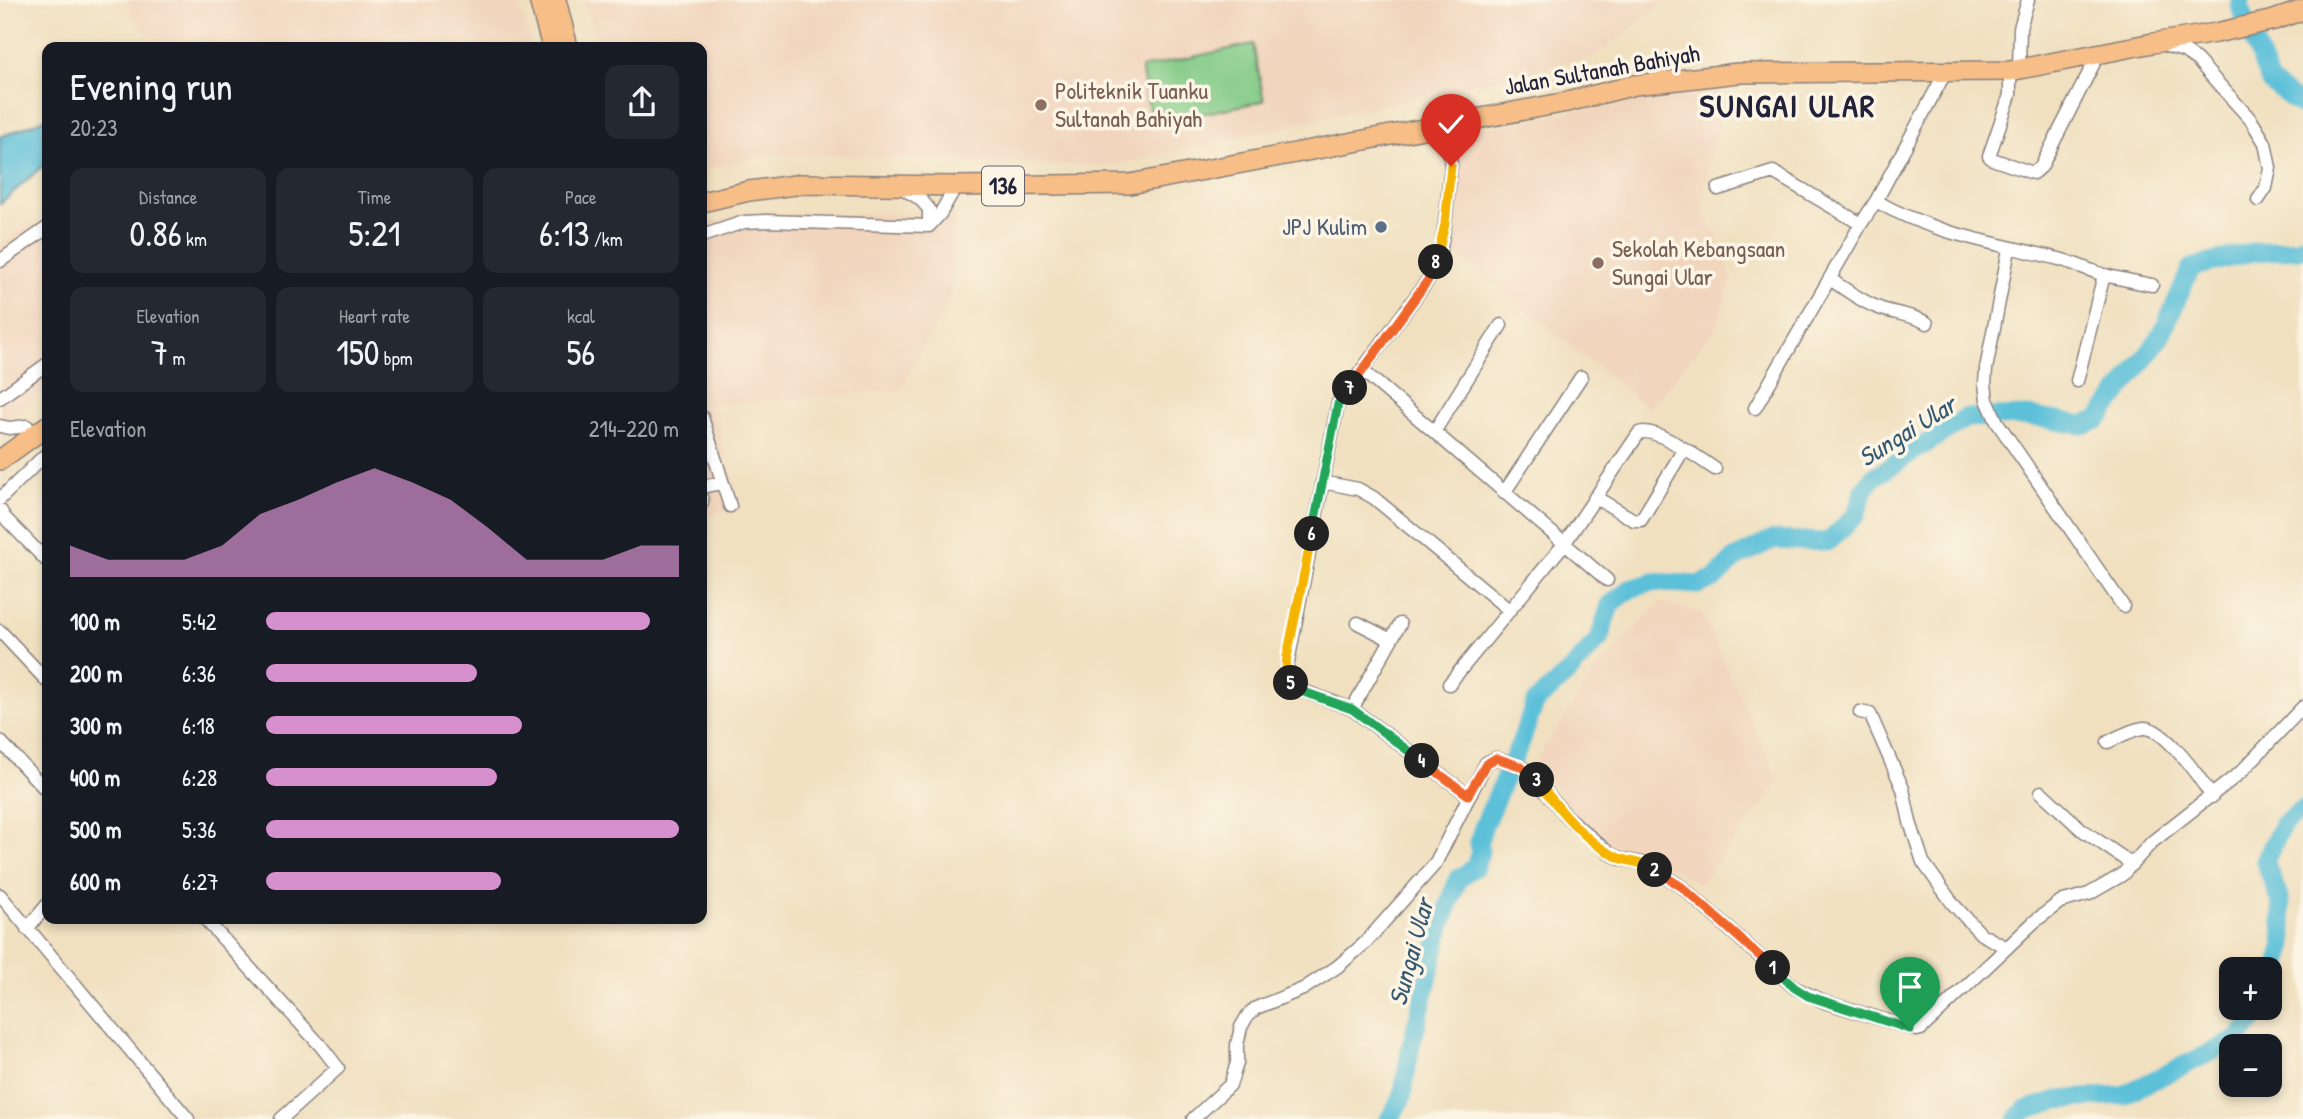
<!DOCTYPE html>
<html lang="en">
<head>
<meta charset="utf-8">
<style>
  :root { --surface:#171b24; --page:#242831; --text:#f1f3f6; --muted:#9ea1a6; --accent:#d690ce }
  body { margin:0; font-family:"Patrick Hand",sans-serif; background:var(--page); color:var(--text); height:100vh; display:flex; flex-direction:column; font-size:26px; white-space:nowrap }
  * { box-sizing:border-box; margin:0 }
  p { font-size:23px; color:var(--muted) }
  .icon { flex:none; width:38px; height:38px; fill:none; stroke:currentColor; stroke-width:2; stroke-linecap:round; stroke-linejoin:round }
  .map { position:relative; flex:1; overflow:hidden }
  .side { position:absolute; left:42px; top:42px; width:665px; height:882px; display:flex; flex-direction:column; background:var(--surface); border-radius:14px; box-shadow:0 4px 10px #0003 }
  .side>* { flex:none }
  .buttons { position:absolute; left:2219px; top:957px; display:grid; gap:14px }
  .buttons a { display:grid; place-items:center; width:63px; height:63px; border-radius:14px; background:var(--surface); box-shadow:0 4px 10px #0003; font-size:35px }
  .pin { position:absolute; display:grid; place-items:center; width:60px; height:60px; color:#fff; margin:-72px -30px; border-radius:50% 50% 50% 0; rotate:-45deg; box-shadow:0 0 7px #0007 }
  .pin .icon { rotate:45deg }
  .km { position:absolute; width:35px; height:35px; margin:-18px; border-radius:50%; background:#222; color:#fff; font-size:19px; line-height:35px; text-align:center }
  .round { display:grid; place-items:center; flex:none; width:74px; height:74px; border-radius:14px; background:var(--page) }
  .overview { display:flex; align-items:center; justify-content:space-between; height:119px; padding:0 28px }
  h1 { font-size:38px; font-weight:600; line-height:52px }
  .stats { display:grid; grid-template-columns:repeat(3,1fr); gap:10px; height:119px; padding:7px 28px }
  .stats div { display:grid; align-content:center; border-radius:14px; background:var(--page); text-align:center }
  .stats b { font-size:35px; font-weight:600 }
  .stats small { font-size:19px; font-weight:400 }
  .stats p { font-size:19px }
  .chart { height:196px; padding:14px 28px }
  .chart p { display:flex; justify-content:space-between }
  .chart svg { width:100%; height:126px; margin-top:7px; fill:var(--accent); opacity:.7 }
  ul { padding:0 28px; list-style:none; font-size:23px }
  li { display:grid; grid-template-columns:112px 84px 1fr; align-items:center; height:52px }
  li i { height:18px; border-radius:9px; background:var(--accent) }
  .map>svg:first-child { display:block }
  .built { fill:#f1d5bd }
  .green { fill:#82ca87; stroke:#527661; stroke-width:2 }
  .water { fill:#5bc0d9; stroke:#3e718a; stroke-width:2 }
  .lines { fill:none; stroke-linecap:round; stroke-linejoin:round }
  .river { stroke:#5bc0d9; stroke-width:19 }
  .street-casing { stroke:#89817e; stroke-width:15 }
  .primary-casing { stroke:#89817e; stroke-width:22 }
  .street { stroke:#fff; stroke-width:12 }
  .primary { stroke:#f7be87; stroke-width:19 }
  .split-1-casing { stroke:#fff; stroke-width:14 }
  .split-2-casing { stroke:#fff; stroke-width:14 }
  .split-3-casing { stroke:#fff; stroke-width:14 }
  .split-4-casing { stroke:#fff; stroke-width:14 }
  .split-5-casing { stroke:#fff; stroke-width:14 }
  .split-6-casing { stroke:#fff; stroke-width:14 }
  .split-7-casing { stroke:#fff; stroke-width:14 }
  .split-8-casing { stroke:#fff; stroke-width:14 }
  .split-9-casing { stroke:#fff; stroke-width:14 }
  .split-1 { stroke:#22a559; stroke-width:9 }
  .split-2 { stroke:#f0652b; stroke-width:9 }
  .split-3 { stroke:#f5b400; stroke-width:9 }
  .split-4 { stroke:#f0652b; stroke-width:9 }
  .split-5 { stroke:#22a559; stroke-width:9 }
  .split-6 { stroke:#f5b400; stroke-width:9 }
  .split-7 { stroke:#22a559; stroke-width:9 }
  .split-8 { stroke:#f0652b; stroke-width:9 }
  .split-9 { stroke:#f5b400; stroke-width:9 }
  .education-dot { fill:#8d6e63; stroke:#fcf5e5; stroke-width:2.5 }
  .service-dot { fill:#5c6f8a; stroke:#fcf5e5; stroke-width:2.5 }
  .labels { text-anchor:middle; stroke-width:7; stroke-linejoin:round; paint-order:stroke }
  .shield { fill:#fcf5e5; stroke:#63616e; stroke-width:2 }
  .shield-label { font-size:23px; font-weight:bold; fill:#22223b }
  .street-label { font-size:24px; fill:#22223b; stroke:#fcf5e5 }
  .education-label { font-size:24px; fill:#785e54; stroke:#fcf5e5; text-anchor:start }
  .service-label { font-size:24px; fill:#4e5e75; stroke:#fcf5e5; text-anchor:end }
  .water-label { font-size:26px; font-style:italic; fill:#365972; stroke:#fcf5e5 }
  .district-label { font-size:32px; font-weight:bold; letter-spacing:2px; fill:#22223b; stroke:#fcf5e5 }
</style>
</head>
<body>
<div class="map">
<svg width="2303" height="1119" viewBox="0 0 2303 1119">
  <rect width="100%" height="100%" fill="#fcf5e5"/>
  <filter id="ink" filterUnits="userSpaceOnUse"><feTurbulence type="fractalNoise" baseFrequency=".0143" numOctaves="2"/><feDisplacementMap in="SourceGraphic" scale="14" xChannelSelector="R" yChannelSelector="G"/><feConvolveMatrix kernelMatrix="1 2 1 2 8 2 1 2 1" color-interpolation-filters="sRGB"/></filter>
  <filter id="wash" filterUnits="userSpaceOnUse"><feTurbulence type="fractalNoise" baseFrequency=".00686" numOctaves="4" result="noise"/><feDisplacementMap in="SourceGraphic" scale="28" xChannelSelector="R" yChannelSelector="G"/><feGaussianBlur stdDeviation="1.57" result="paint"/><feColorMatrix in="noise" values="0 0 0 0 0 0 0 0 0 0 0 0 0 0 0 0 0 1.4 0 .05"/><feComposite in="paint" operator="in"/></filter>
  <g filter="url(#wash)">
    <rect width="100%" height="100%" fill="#f0e0c0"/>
    <!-- built -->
    <path class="built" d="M128,0H518L533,47H159L131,14Z
      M584,0H1668L1594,57L1105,167L768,153L702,171V47H598Z
      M1714,86L1724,105L1708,169L1702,210L1717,236L1732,280L1716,327L1649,409L1448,246L1464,131Z
      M47,212V391L0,423V244Z
      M746,213L955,215L951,295L900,390L713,405L740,505L702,518V226Z
      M1661,602L1702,614L1780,782L1699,885L1653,857L1608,844L1572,810L1535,761L1597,669Z"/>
    <!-- green -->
    <path class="green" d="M1253,44L1264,101L1152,124L1141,68Z"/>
    <!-- water -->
    <path class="water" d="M47,118V162L0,204V137Z"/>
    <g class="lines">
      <!-- river -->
      <path class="river" d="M2241,0L2240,6L2270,82L2303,107
        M2270,1000L2284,945L2280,900L2265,861L2283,824L2303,809
        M1389,1119L1402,1098L1410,1050L1441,927L1458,879L1475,867L1480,852L1478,843L1484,825L1520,744L1535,703L1572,669L1599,639L1610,605L1630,589L1653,582L1698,585L1715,578L1734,559L1772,540L1828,542L1856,515L1864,489L1874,477L1966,418L2027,416L2082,425L2098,420L2160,338L2191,268L2252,252L2299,249L2303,246
        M2017,1119L2025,1110L2058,1100L2123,1095L2238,1039L2263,1008"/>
    </g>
  </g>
  <g filter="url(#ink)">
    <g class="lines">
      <defs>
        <path id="street" d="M2164,45L2184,51L2197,60L2251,120L2265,143L2270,168L2266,188L2258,200
          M2019,70L2020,28L2028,0
          M2010,71V95L1989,156L1992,159L2033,173L2041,167L2099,53
          M1447,123L1451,166L1445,224L1439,256L1428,280L1338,403L1286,672L1288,680L1298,689L1352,709L1468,795
          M900,187L919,198L929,209V226L940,214L956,186
          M1718,189L1773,172L1861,224
          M1876,201C1933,234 1996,243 2059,259C2075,263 2089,271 2105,275C2120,279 2137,282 2152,285
          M702,236L744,222L766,221L929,226
          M2009,249L1986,369L1985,384L1987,400L1997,422L2123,606
          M0,261L47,228
          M1830,279C1846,290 1861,301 1879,308C1895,314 1911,314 1927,323
          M1363,371L1607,580
          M2077,381L2104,275
          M0,398L47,364
          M1755,408L1861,224L1876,201L1945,73
          M702,417L730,506
          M0,426L9,428L27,426
          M1434,432L1501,325
          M1322,482L1358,489L1374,498L1509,610
          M702,487L721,483
          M1504,493L1581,377
          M1595,497L1634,520H1641L1684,449
          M0,499L45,455L47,457
          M702,499V503
          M0,510L5,518L47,561
          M1358,623L1391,640
          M0,631L47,681
          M1449,684L1564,544L1639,433C1655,426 1700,459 1715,469
          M1352,709L1400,624
          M1860,712L1870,714L1903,789L1910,822L1923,862L1953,904L1981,934L2007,948
          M0,741L47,791
          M2108,742C2118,737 2133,729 2144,728C2164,726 2202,781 2212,797
          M2041,792L2081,829L2132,864
          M0,895L188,1119
          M205,919L321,1046L338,1068L281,1119
          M27,929L47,905
          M1193,1119L1230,1085L1237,1063V1045L1241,1027L1248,1015L1256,1008L1303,989L1337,967L1365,943L1435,864L1486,763L1496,758L1520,766L1529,772L1568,818L1609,853L1621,859L1647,864L1682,887L1795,988L1825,1002L1917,1030L1921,1029L2034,922L2060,902L2089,894L2122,875L2152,842L2241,772L2303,707"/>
        <path id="primary" d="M539,0L552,47
          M556,0L568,47
          M702,202L749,191L803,184L956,186L1130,184L1567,102L1635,85L1738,73L2010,71L2153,43L2216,33L2274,20L2303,10
          M0,460L47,426"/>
      </defs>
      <!-- street casing -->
      <use href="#street" class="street-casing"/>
      <!-- primary casing -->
      <use href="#primary" class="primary-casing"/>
      <!-- street -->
      <use href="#street" class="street"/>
      <!-- primary -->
      <use href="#primary" class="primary"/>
    </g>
  </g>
  <g class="lines" filter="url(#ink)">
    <defs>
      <path id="split-1" d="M1773,968L1795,988L1808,996L1910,1029"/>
      <path id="split-2" d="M1655,870L1682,887L1773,968"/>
      <path id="split-3" d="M1537,780C1559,809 1585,843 1619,858C1632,863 1644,862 1655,870"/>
      <path id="split-4" d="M1422,761L1468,795L1486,764L1496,758L1520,766L1537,780"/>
      <path id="split-5" d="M1291,683L1298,690L1352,709L1422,761"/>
      <path id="split-6" d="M1291,683C1284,677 1286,666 1287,657L1312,534"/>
      <path id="split-7" d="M1312,534L1338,404L1350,388"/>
      <path id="split-8" d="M1350,388L1428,280L1436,262"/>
      <path id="split-9" d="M1436,262L1445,224L1451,166"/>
    </defs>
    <!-- split-1 casing -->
    <use href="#split-1" class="split-1-casing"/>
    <!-- split-2 casing -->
    <use href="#split-2" class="split-2-casing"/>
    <!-- split-3 casing -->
    <use href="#split-3" class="split-3-casing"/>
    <!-- split-4 casing -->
    <use href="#split-4" class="split-4-casing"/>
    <!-- split-5 casing -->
    <use href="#split-5" class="split-5-casing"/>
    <!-- split-6 casing -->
    <use href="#split-6" class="split-6-casing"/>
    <!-- split-7 casing -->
    <use href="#split-7" class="split-7-casing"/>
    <!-- split-8 casing -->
    <use href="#split-8" class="split-8-casing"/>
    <!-- split-9 casing -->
    <use href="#split-9" class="split-9-casing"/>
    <!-- split-1 -->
    <use href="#split-1" class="split-1"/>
    <!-- split-2 -->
    <use href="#split-2" class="split-2"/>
    <!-- split-3 -->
    <use href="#split-3" class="split-3"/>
    <!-- split-4 -->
    <use href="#split-4" class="split-4"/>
    <!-- split-5 -->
    <use href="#split-5" class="split-5"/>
    <!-- split-6 -->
    <use href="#split-6" class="split-6"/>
    <!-- split-7 -->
    <use href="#split-7" class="split-7"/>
    <!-- split-8 -->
    <use href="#split-8" class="split-8"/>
    <!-- split-9 -->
    <use href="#split-9" class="split-9"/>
  </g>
  <!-- markers -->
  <g class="education-dot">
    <circle cx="1041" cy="105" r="7"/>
    <circle cx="1598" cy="263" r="7"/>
  </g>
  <circle class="service-dot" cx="1381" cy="227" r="7"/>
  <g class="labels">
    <!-- shield labels -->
    <rect class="shield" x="982" y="166.5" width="42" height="39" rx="5"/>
    <g class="shield-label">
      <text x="1003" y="194">136</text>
    </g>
    <!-- street labels -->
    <g class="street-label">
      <text transform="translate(1602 70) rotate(-10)" y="8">Jalan Sultanah Bahiyah</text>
    </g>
    <!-- education labels -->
    <g class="education-label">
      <text x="1055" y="99">Politeknik Tuanku<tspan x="1055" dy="28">Sultanah Bahiyah</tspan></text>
      <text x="1612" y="257">Sekolah Kebangsaan<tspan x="1612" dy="28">Sungai Ular</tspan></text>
    </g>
    <!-- service labels -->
    <g class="service-label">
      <text x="1367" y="235">JPJ Kulim</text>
    </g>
    <!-- water labels -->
    <g class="water-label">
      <text transform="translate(1907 431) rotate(-32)" y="9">Sungai Ular</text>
      <text transform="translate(1411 952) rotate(-75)" y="9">Sungai Ular</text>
    </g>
    <!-- district labels -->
    <g class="district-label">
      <text x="1788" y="117">SUNGAI ULAR</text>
    </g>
  </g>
</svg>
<div class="buttons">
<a>+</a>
<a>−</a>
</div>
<div class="pin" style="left:1910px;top:1029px;background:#1e9e55"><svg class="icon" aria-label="arrive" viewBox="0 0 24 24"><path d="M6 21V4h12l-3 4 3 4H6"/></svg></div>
<div class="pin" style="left:1451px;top:166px;background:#d93025"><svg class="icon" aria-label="check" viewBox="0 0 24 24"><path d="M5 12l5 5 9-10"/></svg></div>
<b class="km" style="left:1773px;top:968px">1</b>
<b class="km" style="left:1655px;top:870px">2</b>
<b class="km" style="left:1537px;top:780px">3</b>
<b class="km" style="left:1422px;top:761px">4</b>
<b class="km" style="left:1291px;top:683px">5</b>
<b class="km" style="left:1312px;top:534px">6</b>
<b class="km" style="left:1350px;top:388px">7</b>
<b class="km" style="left:1436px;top:262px">8</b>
<section class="side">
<div class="overview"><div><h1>Evening run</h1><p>20:23</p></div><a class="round"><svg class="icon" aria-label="share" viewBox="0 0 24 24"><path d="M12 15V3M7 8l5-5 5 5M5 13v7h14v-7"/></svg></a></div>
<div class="stats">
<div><p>Distance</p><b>0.86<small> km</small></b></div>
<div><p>Time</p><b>5:21</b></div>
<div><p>Pace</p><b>6:13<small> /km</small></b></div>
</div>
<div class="stats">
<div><p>Elevation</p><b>7<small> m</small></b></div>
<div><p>Heart rate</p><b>150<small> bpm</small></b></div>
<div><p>kcal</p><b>56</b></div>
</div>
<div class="chart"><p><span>Elevation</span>214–220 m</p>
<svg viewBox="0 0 160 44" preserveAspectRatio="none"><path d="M0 44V33L10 38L20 38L30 38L40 33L50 22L60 17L70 11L80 6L90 11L100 17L110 27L120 38L130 38L140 38L150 33L160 33V44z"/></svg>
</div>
<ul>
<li><b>100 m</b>5:42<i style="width:93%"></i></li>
<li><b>200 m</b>6:36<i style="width:51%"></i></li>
<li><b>300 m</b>6:18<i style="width:62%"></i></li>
<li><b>400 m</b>6:28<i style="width:56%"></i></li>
<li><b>500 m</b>5:36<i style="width:100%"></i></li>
<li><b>600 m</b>6:27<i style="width:57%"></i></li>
</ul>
</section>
</div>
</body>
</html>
